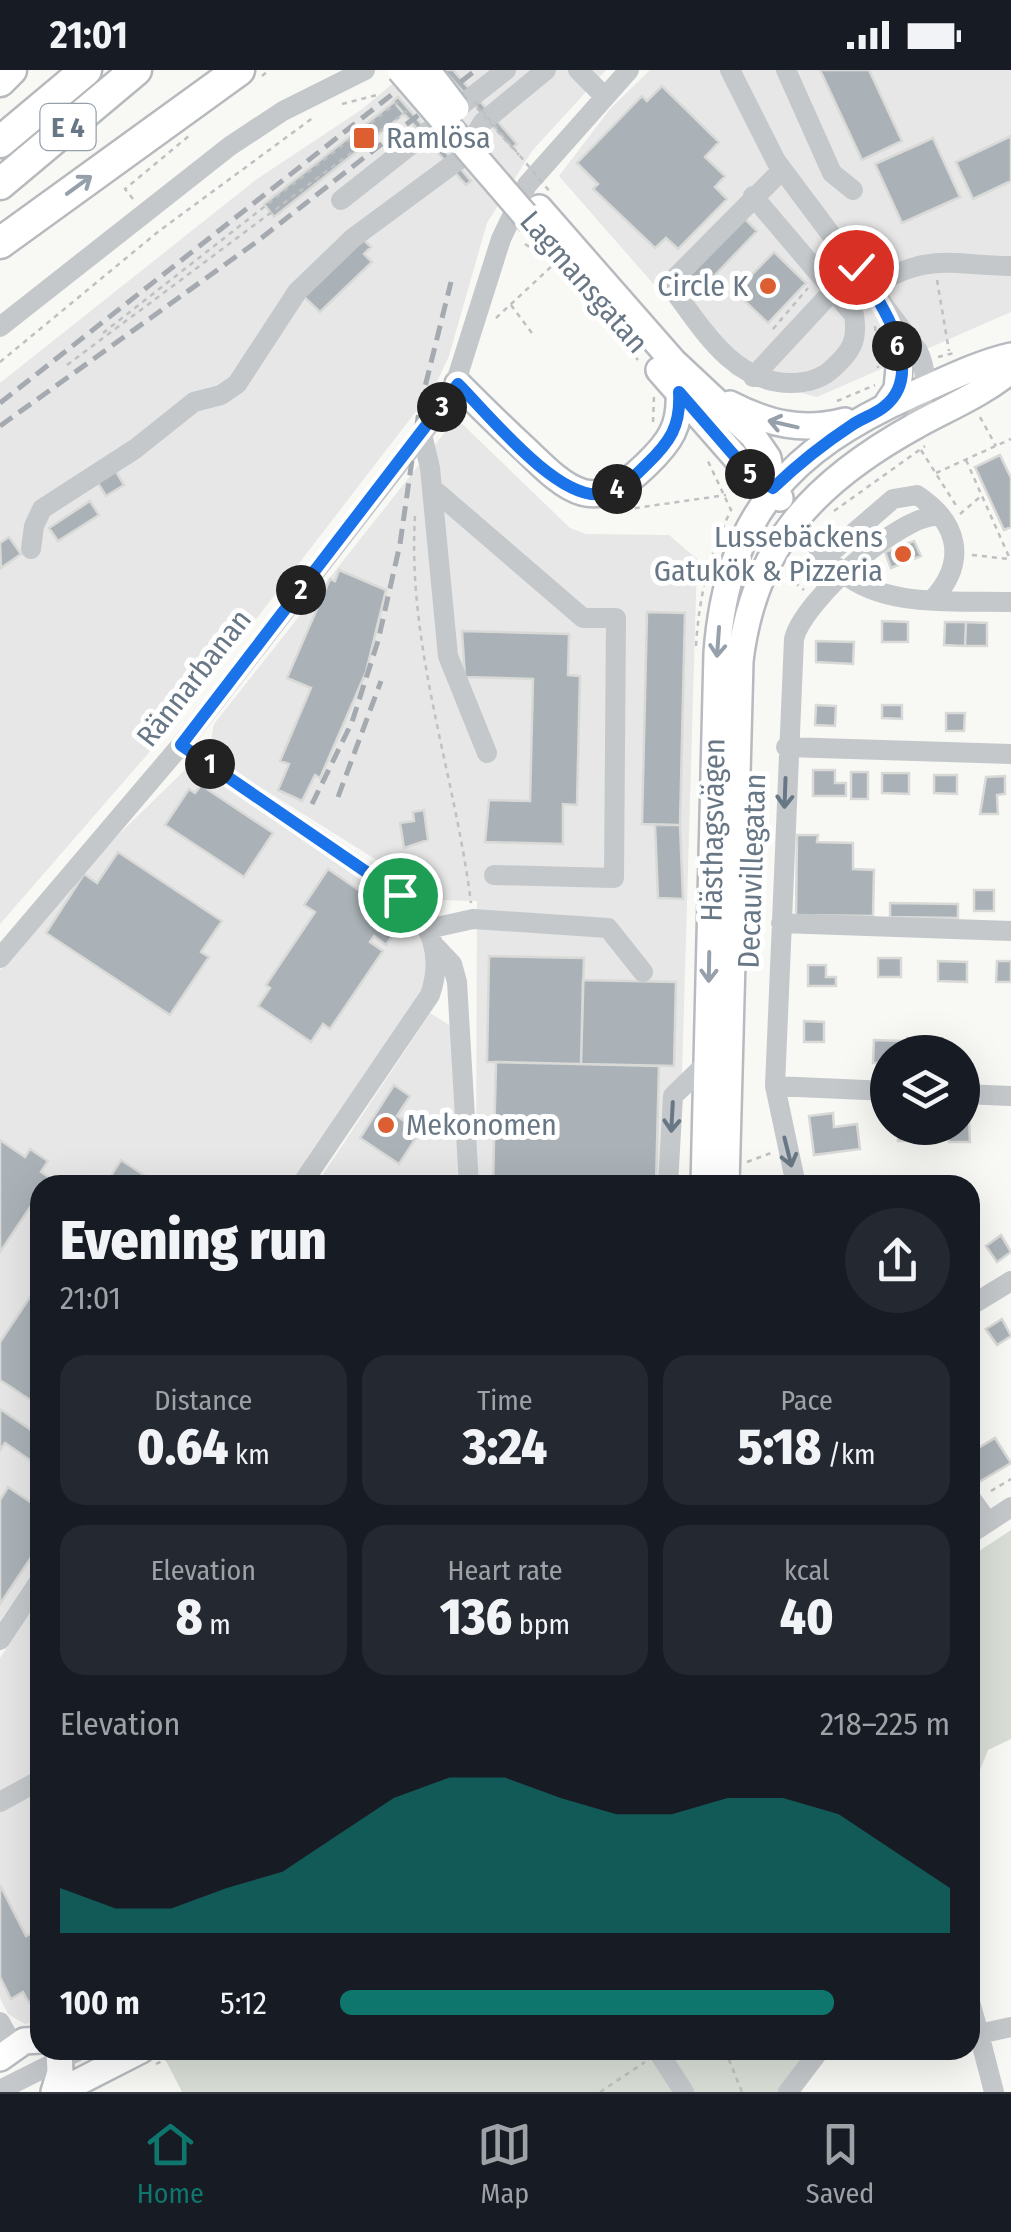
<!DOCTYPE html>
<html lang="en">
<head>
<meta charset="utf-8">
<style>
  :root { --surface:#171b24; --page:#242831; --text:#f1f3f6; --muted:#9ea1a6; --line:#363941; --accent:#0f766e }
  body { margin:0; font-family:"Fira Sans Condensed",sans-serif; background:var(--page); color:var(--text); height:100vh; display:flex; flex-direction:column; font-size:38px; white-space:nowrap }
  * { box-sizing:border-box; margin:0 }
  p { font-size:32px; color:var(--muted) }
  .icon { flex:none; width:55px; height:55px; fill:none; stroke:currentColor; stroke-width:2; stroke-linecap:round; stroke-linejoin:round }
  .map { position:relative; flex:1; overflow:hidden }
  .details { position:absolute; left:30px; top:1105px; width:950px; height:885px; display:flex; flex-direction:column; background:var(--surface); border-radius:30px; box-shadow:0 10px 40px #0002 }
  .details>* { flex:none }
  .controls { position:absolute; left:870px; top:965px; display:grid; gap:20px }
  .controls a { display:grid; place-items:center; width:110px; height:110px; border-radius:50%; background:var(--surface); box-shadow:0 10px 40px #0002; font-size:50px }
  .pin { position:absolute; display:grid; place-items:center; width:85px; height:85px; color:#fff; margin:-42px; border:5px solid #fff; border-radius:50%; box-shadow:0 2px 10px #0007 }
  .km { position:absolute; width:50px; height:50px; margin:-25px; border-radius:50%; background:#222; color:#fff; font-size:28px; line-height:50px; text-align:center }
  .round { display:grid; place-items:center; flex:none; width:105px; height:105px; border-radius:52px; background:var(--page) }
  .summary { display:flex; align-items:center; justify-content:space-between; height:170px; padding:0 30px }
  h1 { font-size:55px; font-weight:800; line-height:75px }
  .figures { display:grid; grid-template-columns:repeat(3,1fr); gap:15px; height:170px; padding:10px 30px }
  .figures div { display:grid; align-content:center; border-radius:25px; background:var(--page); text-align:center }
  .figures b { font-size:50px; font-weight:800 }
  .figures small { font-size:28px; font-weight:400 }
  .figures p { font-size:28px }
  .chart { height:280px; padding:20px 30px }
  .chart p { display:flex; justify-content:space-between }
  .chart svg { width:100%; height:180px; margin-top:10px; fill:var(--accent); opacity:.7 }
  ul { padding:0 30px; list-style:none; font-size:32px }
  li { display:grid; grid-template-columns:160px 120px 1fr; align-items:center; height:75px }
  li i { height:25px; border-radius:12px; background:var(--accent) }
  .status { display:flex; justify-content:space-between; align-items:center; height:70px; padding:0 50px; background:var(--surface); direction:ltr }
  .status svg { height:28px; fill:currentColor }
  .menu { display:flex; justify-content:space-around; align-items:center; height:140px; border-top:2px solid var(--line); background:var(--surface); font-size:28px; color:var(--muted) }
  .menu a { display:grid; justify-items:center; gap:5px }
  .menu .on { color:var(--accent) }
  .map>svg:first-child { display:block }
  .built { fill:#e6e7e6 }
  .green { fill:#d9dfd6 }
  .building { fill:#aab2b7; stroke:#d9dad8; stroke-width:2.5 }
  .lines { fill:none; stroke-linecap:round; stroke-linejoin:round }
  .major-casing { stroke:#b7bbbf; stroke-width:30 }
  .highway-casing { stroke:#b7babd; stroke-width:35 }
  .path { stroke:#bec0c2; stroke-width:2.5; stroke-dasharray:5 5; stroke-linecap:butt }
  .minor { stroke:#c4c8cb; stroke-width:20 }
  .major { stroke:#fff; stroke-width:25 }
  .highway { stroke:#fff; stroke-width:30 }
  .rail { stroke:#a5aab0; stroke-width:5; stroke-dasharray:15 8; stroke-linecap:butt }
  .major-bridge-casing { stroke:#b7bbbf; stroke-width:30; stroke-linecap:butt }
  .path-bridge { stroke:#bec0c2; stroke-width:2.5; stroke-dasharray:5 5; stroke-linecap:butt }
  .major-bridge { stroke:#fff; stroke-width:25 }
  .oneway { stroke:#95a0aa }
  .oneway2 { stroke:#687785 }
  .route-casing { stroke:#fff; stroke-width:20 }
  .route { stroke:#1a73e8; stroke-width:12 }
  .poi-dot { fill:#dd5e30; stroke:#fff; stroke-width:4 }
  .labels { text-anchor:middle; stroke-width:10; stroke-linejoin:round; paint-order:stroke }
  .shield { fill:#fff; stroke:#95a0aa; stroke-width:2.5 }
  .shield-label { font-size:28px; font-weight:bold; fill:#687785 }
  .poi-label { font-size:30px; fill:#687785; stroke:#fff; text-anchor:start }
  .street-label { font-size:30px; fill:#687785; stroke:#fff }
</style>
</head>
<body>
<div class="status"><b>21:01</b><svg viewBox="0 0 49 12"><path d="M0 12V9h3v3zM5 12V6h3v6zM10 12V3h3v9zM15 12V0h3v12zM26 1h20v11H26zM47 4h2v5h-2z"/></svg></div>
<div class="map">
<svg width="1011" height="2022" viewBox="0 0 1011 2022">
  <rect width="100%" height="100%" fill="#f8f8f5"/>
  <!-- built -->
  <path class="built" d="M409,0H606L532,81L487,153L449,286L434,318L186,640L0,854V313L257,109L361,40Z
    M650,0H1011V242L817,327L733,305L559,106L610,39Z
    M456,348L570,458L586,464L669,465L697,489L681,1039L674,1115H476L477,831L440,830L224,694L210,675L214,654Z
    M185,700L206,705L408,840L432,883L421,924L294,1115H40V1492L0,1551V900L81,801Z
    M430,943L454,958L462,1115H316Z
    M40,1528V1951L25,1954L8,1944L0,1928V1588Z"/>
  <!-- green -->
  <path class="green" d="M1011,1460V1669L988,1680L970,1725V1487Z
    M179,1980H832L800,2022H182L164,1987Z"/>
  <!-- building -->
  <path class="building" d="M444,0H453L517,74L512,78Z
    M820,0H869L902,71L862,90Z
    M662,16L719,72L705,87L725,106L715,117L727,129L678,179L666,168L655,178L593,119L598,114L577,93L642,26L647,31Z
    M398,27L471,111L466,115L393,31Z
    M394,32L404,44L274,147L264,134Z
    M1011,66V111L973,129L956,92Z
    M933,68L960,127L902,153L875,94Z
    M744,148L757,161L697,224L684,211Z
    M361,167L371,177L364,184L372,192L320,242L302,225Z
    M774,182L806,213L768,253L735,222Z
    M1000,385L1011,408V457L1004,460L975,397Z
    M114,398L124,415L106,426L96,410Z
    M90,431L99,445L58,471L49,458Z
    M9,467L21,484L1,498L0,473Z
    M914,471L921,486L891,498L885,482Z
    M339,500L386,520L366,602L320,708L315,705L302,731L278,720L289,694L280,691L311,618L287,608L330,509L335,511Z
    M647,542L685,543L680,755L642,754Z
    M882,551L908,552V572H882Z
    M945,552H966L965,576L944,575Z
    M966,552L987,553V576H965Z
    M462,561L569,564L568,605L580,606L577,735L563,734V774L485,772L489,730L530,731L533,609L465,607Z
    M816,571L854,572L853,594L816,592Z
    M816,635L836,636L835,656L815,655Z
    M882,635H902V649L882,648Z
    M946,643H965L964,661H946Z
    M813,700H835V713H846V726H813Z
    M851,702H868V729H851Z
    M882,703H909V724L882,723Z
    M934,705H957V724L934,723Z
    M1005,706V724L997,725L998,744H980L986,707Z
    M201,715L273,763L244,807L165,755L189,719L195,723Z
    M424,740L428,770L404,778L400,753L414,751L413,742Z
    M655,755H680L683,829L658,828Z
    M797,765H818L817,772L853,773V799L874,800L873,846L796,845Z
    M118,782L222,851L201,882L209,887L170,945L46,863L84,804L97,813Z
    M328,799L403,850L386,875L374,866L370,872L383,881L330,959L323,954L311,972L258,936L270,918L266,915L315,842L304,835Z
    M974,820H994V841H974Z
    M890,833L958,834V848L890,847Z
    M489,886L584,888L581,994L487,992Z
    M878,888H901V907H878Z
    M938,891L967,892V912L938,911Z
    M997,891H1011V912H996Z
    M808,895H826V907H836V916H808Z
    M583,910L676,912L674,996L581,994Z
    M804,951L824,952V972H804Z
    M874,970L901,971L900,982H888V993H873Z
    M496,992L659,996L656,1115H493Z
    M394,1015L410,1026L397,1046L420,1062L399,1094L360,1068Z
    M833,1043L834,1057L857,1054L860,1079L814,1085L809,1046Z
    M962,1050H969L970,1072H949L948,1058H962Z
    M898,1058H920L916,1071H898Z
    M0,1070L25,1087L30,1079L48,1091L41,1102L59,1114L40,1115V1141L31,1136L0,1182Z
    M121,1090L159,1115H105Z
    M1001,1165L1011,1182L997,1192L986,1176Z
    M40,1212V1325L35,1333L0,1310V1272Z
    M1002,1249L1011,1266L997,1275L986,1259Z
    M0,1339L40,1366V1397L5,1373L0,1380Z
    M995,1368L1011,1393L974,1415L970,1383Z
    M8,1417L35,1435L40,1427V1474L0,1534V1430Z
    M0,1815L26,1866L40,1859V1928L29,1933L23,1922L11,1929L0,1907Z"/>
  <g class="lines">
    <defs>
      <path id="major" d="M539,138L673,291L753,366L768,388L773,417L780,428
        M659,300L752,406L773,417
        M458,314C480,336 502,358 525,379C569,422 594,446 646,395C670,372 681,356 679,322
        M730,334C769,354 802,362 845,351
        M885,337L897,319L900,288
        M704,1115L717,583C727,446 789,380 911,325C944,311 976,294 1011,286
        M726,1115L740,591C754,473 817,410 917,355C948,338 984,323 1011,300
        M0,1988L24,1971L40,1970
        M54,2022L60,2002L59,1980
        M59,2022L141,1980"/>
      <path id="highway" d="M0,11L11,0
        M0,72L86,0
        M0,114L136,0
        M0,173L239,0"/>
    </defs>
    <!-- major casing -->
    <use href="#major" class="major-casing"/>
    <!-- highway casing -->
    <use href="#highway" class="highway-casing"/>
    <!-- path -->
    <path class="path" d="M262,6L269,0
      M342,34L377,25
      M133,129L125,119L190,65
      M525,174L554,194L638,290
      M937,210L949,281
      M511,235L534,266
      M496,248L553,195
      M875,256L878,298
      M773,259L808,218
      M103,263L398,32
      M938,287L954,283
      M0,292L159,161L314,47
      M67,295L407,41
      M837,331L875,315
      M980,347L996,376
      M653,352L654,325
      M921,380L957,437
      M966,390L1010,489
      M936,403L1011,369
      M615,441L726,425
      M834,441L925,376
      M960,444L980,427
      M415,446C407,577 455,704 471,833
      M972,485L1009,489
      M789,501L798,486
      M787,506L804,520
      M696,576C699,526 709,485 731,440L706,387
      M747,1092L771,1083
      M991,1421L1011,1409
      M970,1503L975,1480
      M725,1980L742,2022
      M156,1994L184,1980
      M600,2022L645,1992"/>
    <!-- minor -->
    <path class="minor" d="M578,0L604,26
      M730,0L776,91L918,281C931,308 924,331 912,358
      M786,0L832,103L853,120
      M753,126L854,245C858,270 852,281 833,298C822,309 805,313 790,313C731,312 701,256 669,214L782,100
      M341,130L506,0
      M870,217C931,182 946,195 1011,196
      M0,257L230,76L283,41L365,0
      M753,307L843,210
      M422,364L430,398L448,586L487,683
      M432,418L583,548H616L614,808L494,805
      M794,449C809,467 824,487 842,502C885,539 958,530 1011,532
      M31,479L34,456L42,439L135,379L194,332L221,325L237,314L297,222L353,168L460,89L483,52L546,0
      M827,486L893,429L917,425C958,452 968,491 933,529
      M181,675L400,825C431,853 444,884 430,925L301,1115
      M786,677L1011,684
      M781,853L1011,861
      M428,859L473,849L608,858L643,902
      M436,877L452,894L457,912L469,1115
      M0,888L181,675L451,327L501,169L527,115L629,0
      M775,1016L888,1021
      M962,1024L1011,1026
      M668,1115L673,1026L707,993
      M796,1115L775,1016L794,569C803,531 902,442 940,446
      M970,1236L1011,1211
      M970,1427L988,1452
      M970,1464L1011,1437
      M0,1570L40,1510
      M0,1732L40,1710
      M970,1932L979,1964L1011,1957
      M0,1952L13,1976
      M979,1964L994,2022
      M657,1980L684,2022
      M0,2020L80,1980
      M788,2022L820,1980"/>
    <!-- major -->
    <use href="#major" class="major"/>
    <!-- highway -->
    <use href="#highway" class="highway"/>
    <!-- rail -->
    <path class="rail" d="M0,333L423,0
      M0,356L255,173L476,0
      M338,727L381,611
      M312,734L352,652L378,571L400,474L419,341L451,212"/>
    <defs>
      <path id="major-bridge" d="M400,0L531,152
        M427,0L456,38"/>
    </defs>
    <!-- major-bridge casing -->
    <use href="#major-bridge" class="major-bridge-casing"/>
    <!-- path-bridge -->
    <path class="path-bridge" d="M475,32L551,123
      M477,38L519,85"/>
    <!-- major-bridge -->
    <use href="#major-bridge" class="major-bridge"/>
  </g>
  <!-- one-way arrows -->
  <defs><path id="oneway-shaft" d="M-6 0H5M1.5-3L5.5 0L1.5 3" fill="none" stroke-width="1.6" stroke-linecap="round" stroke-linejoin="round" transform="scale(2.5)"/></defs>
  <g class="oneway">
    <use href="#oneway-shaft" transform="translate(79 115) rotate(-36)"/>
    <use href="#oneway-shaft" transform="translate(783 354) rotate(-167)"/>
    <use href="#oneway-shaft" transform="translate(718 572) rotate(94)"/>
    <use href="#oneway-shaft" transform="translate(709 897) rotate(91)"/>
  </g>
  <g class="oneway2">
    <use href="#oneway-shaft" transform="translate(785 723) rotate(92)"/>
    <use href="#oneway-shaft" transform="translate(672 1047) rotate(93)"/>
    <use href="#oneway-shaft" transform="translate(788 1082) rotate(76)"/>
  </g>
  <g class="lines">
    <defs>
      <path id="route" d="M400,825L181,675L458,314C489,345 557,430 601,424C620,422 633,408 646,395C670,372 681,356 679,322L752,406L773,418C798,394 823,374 852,355C862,348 876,344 885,336C928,301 879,228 856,197"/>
    </defs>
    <!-- route casing -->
    <use href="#route" class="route-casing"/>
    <!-- route -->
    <use href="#route" class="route"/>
  </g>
  <!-- markers -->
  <g class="poi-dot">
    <rect x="352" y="56" width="24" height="24" rx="5"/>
    <circle cx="768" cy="216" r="10"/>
    <circle cx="903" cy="484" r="10"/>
    <circle cx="386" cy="1055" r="10"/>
  </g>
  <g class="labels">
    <!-- shield labels -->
    <rect class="shield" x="40.5" y="34" width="55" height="46" rx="8"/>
    <g class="shield-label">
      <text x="68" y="67">E 4</text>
    </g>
    <!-- poi labels -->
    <g class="poi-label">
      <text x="386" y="78">Ramlösa</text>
      <text x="748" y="226" text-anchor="end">Circle K</text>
      <text x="883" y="477" text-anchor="end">Lussebäckens<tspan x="883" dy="34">Gatukök &amp; Pizzeria</tspan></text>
      <text x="406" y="1065">Mekonomen</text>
    </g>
    <!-- street labels -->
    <g class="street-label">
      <text transform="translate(584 212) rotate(49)" y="10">Lagmansgatan</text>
      <text transform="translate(194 608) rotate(-52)" y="10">Rännarbanan</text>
      <text transform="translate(713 760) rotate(-89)" y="10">Hästhagsvägen</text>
      <text transform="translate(752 801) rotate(-88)" y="10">Decauvillegatan</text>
    </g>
  </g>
</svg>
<div class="controls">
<a><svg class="icon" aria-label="layers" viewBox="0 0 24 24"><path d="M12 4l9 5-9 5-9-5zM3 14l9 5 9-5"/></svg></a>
</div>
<div class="pin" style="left:400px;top:825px;background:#1e9e55"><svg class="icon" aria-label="arrive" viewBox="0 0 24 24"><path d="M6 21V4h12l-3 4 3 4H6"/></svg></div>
<div class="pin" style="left:856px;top:197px;background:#d93025"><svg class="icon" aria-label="check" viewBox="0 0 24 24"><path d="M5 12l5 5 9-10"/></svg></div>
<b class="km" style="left:210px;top:694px">1</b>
<b class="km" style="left:301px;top:520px">2</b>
<b class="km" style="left:442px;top:337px">3</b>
<b class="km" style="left:617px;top:419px">4</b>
<b class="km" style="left:750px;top:404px">5</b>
<b class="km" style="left:897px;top:276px">6</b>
<section class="details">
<div class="summary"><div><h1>Evening run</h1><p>21:01</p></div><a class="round"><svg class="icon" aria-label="share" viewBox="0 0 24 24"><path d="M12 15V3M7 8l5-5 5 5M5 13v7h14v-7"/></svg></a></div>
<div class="figures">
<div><p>Distance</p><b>0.64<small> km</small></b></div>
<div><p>Time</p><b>3:24</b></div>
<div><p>Pace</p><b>5:18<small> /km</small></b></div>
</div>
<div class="figures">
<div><p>Elevation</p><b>8<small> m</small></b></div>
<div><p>Heart rate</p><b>136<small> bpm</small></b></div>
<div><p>kcal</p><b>40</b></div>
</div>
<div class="chart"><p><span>Elevation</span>218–225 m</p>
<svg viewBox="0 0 160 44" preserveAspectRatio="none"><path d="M0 44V33L10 38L20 38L30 33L40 29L50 20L60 11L70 6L80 6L90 11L100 15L110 15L120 11L130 11L140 15L150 24L160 33V44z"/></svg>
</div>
<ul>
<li><b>100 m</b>5:12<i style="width:81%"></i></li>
</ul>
</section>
</div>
<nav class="menu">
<a class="on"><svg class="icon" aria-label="home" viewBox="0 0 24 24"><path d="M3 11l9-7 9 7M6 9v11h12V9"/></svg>Home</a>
<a><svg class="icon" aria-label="map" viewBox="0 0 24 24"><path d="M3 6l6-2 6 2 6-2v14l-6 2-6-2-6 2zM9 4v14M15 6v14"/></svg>Map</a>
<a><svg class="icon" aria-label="saved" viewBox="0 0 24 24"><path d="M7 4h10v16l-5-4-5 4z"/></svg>Saved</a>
</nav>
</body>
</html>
